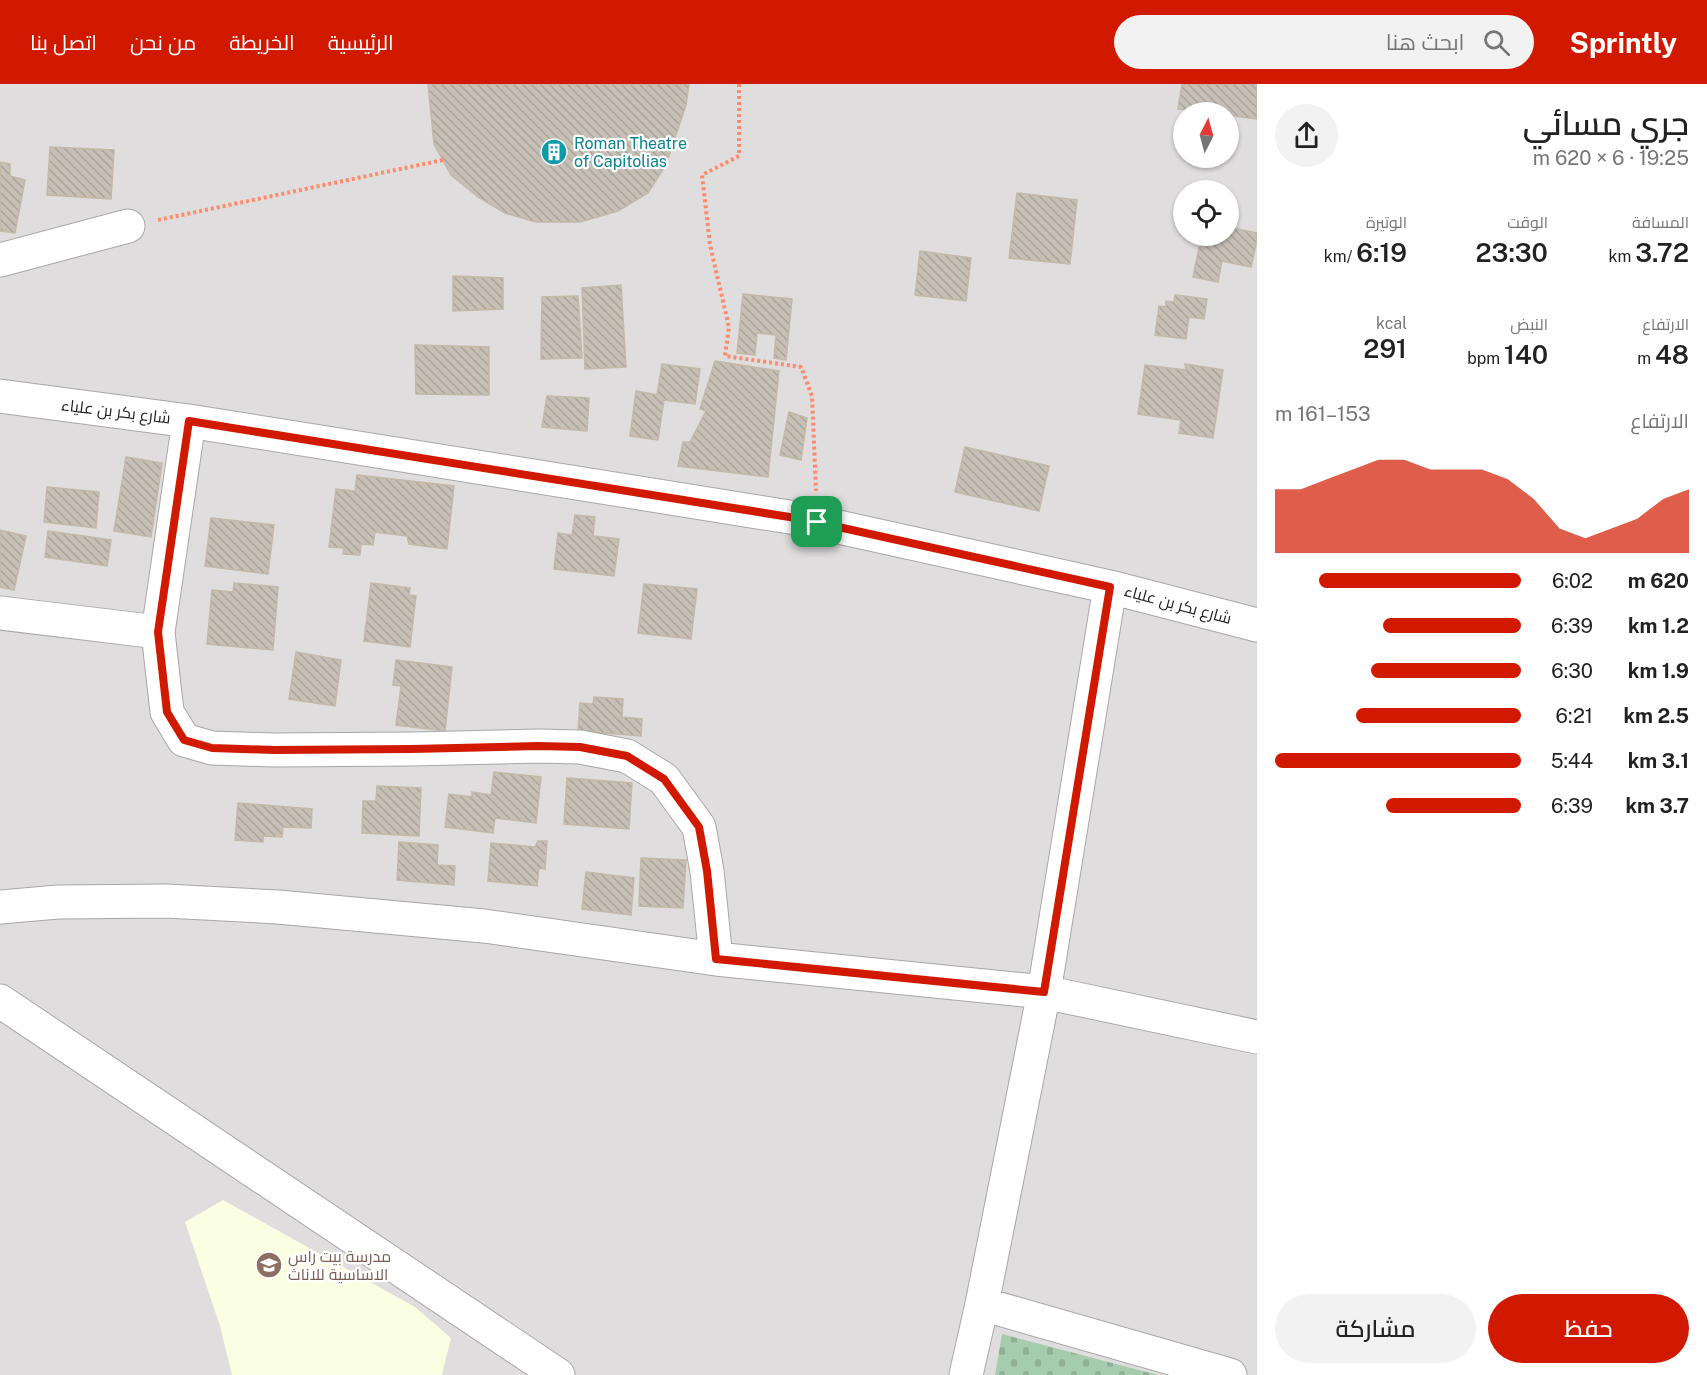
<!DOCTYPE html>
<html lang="ar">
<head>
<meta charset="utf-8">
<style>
  :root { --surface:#fff; --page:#f2f2f2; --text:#222; --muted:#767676; --accent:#d11900 }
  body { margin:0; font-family:"Public Sans",Cairo,sans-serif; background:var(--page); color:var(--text); direction:rtl; height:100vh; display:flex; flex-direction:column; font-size:22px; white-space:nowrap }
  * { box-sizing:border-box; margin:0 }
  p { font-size:20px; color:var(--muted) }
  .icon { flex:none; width:33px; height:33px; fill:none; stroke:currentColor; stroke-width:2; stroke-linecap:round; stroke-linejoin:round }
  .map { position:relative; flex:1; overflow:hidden; direction:ltr }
  .side { display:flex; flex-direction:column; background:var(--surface); width:450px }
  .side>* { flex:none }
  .needle { width:39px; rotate:6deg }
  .fabs { position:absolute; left:1173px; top:18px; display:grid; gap:12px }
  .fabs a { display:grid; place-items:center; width:66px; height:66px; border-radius:50%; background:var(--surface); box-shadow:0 2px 4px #0004; font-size:30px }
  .pin { position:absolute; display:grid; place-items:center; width:51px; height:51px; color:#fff; margin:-26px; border-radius:12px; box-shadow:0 3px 9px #0006 }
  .round { display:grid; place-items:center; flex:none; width:63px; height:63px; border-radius:32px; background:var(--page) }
  .overview { display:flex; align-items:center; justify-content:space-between; height:102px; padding:0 18px }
  h1 { font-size:33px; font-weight:600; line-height:45px }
  .figures { display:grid; grid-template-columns:repeat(3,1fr); gap:9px; height:102px; padding:6px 18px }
  .figures div { display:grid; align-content:center }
  .figures b { font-size:26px; font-weight:600 }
  .figures small { font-size:16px; font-weight:400 }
  .figures p { font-size:16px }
  .chart { height:168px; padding:12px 18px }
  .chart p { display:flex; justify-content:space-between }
  .chart svg { width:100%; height:108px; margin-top:6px; fill:var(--accent); opacity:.7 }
  .button { display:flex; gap:12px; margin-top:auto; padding:12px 18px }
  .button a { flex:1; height:69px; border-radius:36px; background:var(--accent); color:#fff; font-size:24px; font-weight:600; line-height:69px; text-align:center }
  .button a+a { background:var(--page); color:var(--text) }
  ul { padding:0 18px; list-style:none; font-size:20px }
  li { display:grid; grid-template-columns:96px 72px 1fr; align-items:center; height:45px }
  li i { height:15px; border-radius:8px; background:var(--accent) }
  header { display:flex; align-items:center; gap:36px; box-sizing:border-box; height:84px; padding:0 30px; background:var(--accent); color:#fff }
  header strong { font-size:28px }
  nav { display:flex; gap:33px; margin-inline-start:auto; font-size:21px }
  .search { width:420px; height:54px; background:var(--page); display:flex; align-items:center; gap:15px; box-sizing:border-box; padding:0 21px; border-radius:33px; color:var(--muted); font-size:22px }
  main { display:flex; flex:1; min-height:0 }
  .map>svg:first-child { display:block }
  .residential { fill:#dfdddd; fill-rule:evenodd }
  .education { fill:#fbffe2 }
  .cemetery { fill:url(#cemetery-stones) }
  .building { fill:url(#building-back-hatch); stroke:#c4b8a7; stroke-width:1.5 }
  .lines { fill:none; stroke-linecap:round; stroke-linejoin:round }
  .minor-casing { stroke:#a7a7a7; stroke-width:35 }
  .path { stroke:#ff8b6a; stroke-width:4; stroke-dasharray:3 3; stroke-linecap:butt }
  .minor { stroke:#fff; stroke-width:33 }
  .route-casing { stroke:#fff; stroke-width:12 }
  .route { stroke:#d11900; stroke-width:8 }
  .labels { text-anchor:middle; stroke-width:4.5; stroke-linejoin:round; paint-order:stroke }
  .culture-label { font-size:16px; fill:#0d838f; stroke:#fff; text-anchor:start }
  .street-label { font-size:16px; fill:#202020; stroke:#fff }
  .education-label { font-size:16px; fill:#785e54; stroke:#fff; text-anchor:start }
</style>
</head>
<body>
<header>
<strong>Sprintly</strong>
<div class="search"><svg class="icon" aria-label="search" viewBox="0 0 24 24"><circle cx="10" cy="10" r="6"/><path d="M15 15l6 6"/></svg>ابحث هنا</div>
<nav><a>الرئيسية</a><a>الخريطة</a><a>من نحن</a><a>اتصل بنا</a></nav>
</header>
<main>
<section class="side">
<div class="overview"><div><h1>جري مسائي</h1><p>19:25 · 6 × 620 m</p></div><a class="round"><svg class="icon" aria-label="share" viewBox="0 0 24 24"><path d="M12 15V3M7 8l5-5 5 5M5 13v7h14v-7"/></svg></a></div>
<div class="figures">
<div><p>المسافة</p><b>3.72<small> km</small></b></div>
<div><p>الوقت</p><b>23:30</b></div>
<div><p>الوتيرة</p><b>6:19<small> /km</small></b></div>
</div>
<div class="figures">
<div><p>الارتفاع</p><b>48<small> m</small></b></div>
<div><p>النبض</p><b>140<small> bpm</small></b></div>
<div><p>kcal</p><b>291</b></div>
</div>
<div class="chart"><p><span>الارتفاع</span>153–161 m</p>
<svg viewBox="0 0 160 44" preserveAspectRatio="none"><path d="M0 44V18L10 18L20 14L30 10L40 6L50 6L60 10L70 10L80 10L90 14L100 22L110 34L120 38L130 34L140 30L150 22L160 18V44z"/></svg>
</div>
<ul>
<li><b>620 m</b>6:02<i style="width:82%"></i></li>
<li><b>1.2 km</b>6:39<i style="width:56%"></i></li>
<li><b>1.9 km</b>6:30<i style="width:61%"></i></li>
<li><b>2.5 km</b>6:21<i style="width:67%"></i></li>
<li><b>3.1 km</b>5:44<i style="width:100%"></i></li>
<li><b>3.7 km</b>6:39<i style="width:55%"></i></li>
</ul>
<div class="button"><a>حفظ</a><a>مشاركة</a></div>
</section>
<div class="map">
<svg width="1257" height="1291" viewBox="0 0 1257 1291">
  <defs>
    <pattern id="cemetery-stones" width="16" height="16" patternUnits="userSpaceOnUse" patternTransform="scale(1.5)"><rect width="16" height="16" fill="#a6ccb0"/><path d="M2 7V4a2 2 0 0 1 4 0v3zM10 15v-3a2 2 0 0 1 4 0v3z" fill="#8faf97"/></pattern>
    <pattern id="building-back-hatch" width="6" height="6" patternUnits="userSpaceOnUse" patternTransform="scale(1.5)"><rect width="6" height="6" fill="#c6bfb5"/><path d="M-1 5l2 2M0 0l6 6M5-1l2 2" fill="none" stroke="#aaa49b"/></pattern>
  </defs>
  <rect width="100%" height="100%" fill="#f2efe6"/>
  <!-- residential -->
  <path class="residential" d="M0,0H1257V1291H0ZM1184,28H1228V74H1184ZM1184,106H1228V152H1184Z"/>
  <!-- education -->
  <path class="education" d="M223,1116L415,1223L451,1254L442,1291H232L220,1242L185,1138Z"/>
  <!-- cemetery -->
  <path class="cemetery" d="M1002,1250L1158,1291H995Z"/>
  <!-- building -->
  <path class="building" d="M428,0H689L686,21L666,81L648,109L618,127L580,138H536L505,129L478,113L451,91L434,60Z
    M1182,0H1257V35L1228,31V28H1207L1178,25Z
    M50,63L114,66L111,115L47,111Z
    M0,78L10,80V92L25,96L15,149L0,147Z
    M1017,109L1077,116L1070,180L1009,174Z
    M1228,143L1257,149V156L1251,183L1222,177L1218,198L1193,193L1201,154L1211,156L1212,152H1228Z
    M920,167L971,174L966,217L915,211Z
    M453,192L503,194V225L453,227Z
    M621,201L626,283L585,285L582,204Z
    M743,210L792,215L786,276L774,274L776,251L757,249L755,271L737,269Z
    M1175,211L1207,215L1204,235L1189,233L1186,255L1155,251L1159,222L1166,223V217L1174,218Z
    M578,212L582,274L541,275L542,213Z
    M415,261L489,263V311L416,310Z
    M715,277L779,287L768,393L678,382L683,358H690L706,327L700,325Z
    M662,280L700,285L695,320L664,316L658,356L630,352L636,307L657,311Z
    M1185,280L1223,286L1213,354L1179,349L1181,336L1138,330L1145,281L1186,286Z
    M547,312L589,314L587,347L542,343Z
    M789,328L807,334L801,376L780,371Z
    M965,363L1049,382L1039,427L955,408Z
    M126,373L162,379L151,453L114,447Z
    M357,391L454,402L447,465L409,460L407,452L375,448L373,461L361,460L360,471L343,470L344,464L329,463L336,405L355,407Z
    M47,403L99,408L96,444L44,438Z
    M575,431L595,433L593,452L619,455L614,492L554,485L558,449L572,451Z
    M211,434L274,441L268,490L205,482Z
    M0,446L26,452L14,506L0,503Z
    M48,447L111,456L107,482L45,473Z
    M234,499L278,503L273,566L207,560L212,506L233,508Z
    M371,499L410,504L409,511L416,512L410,563L364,557Z
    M644,500L697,505L691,555L638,549Z
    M296,568L341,576L335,622L289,615Z
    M396,576L452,583L445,647L396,641L401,602L393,601Z
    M594,613L623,615L622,633L642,635L641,652L578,647L580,619L593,620Z
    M494,688L541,693L536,739L495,734L493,749L445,743L449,710L472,713V708L491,711Z
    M567,694L632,699L629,745L564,740Z
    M377,702L421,704L419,752L362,749L363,717H376Z
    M238,719L312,725L311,744L283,743L282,753L263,752V758L235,756Z
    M538,757H547L545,785L539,784L537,802L488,797L491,759L535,763Z
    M399,758L438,761L437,781L455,782L454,801L397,796Z
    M641,774L686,776L683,824L639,822Z
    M586,788L634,794L631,831L582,825Z"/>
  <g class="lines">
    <defs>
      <path id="minor" d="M0,176L128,142
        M0,312L189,337L802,435L1110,503L1257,541
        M189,337L158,548L167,628L184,656L212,664L274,666L412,665L538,662L580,663L627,672L664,695L699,743L707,787L716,875
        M0,529L158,548
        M0,823L58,818L166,817L278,823L484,842L716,875L1044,908L1257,953
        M0,917L558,1291
        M982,1220L1230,1291
        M966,1291L982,1220L1044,908L1110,503"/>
    </defs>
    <!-- minor casing -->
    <use href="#minor" class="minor-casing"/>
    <!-- path -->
    <path class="path" d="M739,0V72L702,91L710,161L729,243L725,272L801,283L812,312L816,407
      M158,136L443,76"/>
    <!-- minor -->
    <use href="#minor" class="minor"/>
  </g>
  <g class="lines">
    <defs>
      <path id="route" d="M189,337L802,435L1110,503L1044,908L716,875L707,787L699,743L664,695L627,672L580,663L538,662L412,665L274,666L212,664L184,656L167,628L158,548Z"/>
    </defs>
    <!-- route casing -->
    <use href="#route" class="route-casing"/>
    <!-- route -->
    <use href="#route" class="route"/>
  </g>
  <!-- icons -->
  <defs>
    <symbol id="building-disc" viewBox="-11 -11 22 22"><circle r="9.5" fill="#0f9aa8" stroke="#fff"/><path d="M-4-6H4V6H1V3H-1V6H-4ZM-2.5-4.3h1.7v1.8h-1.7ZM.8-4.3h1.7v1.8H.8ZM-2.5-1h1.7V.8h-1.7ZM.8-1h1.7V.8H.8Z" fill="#fff"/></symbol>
    <symbol id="school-disc" viewBox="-11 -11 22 22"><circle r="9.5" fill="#8d6e63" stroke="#fff"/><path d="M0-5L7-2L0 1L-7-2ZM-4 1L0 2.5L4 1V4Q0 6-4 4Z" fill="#fff"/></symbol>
  </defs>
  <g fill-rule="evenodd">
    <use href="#building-disc" x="539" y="53" width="30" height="30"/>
    <use href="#school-disc" x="254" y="1166" width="30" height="30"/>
  </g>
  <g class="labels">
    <!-- culture labels -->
    <g class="culture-label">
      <text x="574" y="65">Roman Theatre<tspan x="574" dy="18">of Capitolias</tspan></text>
    </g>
    <!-- street labels -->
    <g class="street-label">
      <text transform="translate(116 327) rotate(7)" y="6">شارع بكر بن علياء</text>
      <text transform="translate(1178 520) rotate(15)" y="6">شارع بكر بن علياء</text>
    </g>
    <!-- education labels -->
    <g class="education-label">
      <text x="288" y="1178">مدرسة بيت راس<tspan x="288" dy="18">الاساسية للاناث</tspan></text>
    </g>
  </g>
</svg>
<div class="fabs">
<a><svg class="needle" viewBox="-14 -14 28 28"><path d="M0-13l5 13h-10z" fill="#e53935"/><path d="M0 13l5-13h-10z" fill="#767676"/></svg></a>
<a><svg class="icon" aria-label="locate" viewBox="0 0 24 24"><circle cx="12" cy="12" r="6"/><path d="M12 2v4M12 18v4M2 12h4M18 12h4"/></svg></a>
</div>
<div class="pin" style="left:817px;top:438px;background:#1e9e55"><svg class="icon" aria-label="arrive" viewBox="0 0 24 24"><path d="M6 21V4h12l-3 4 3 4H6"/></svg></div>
</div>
</main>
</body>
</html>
